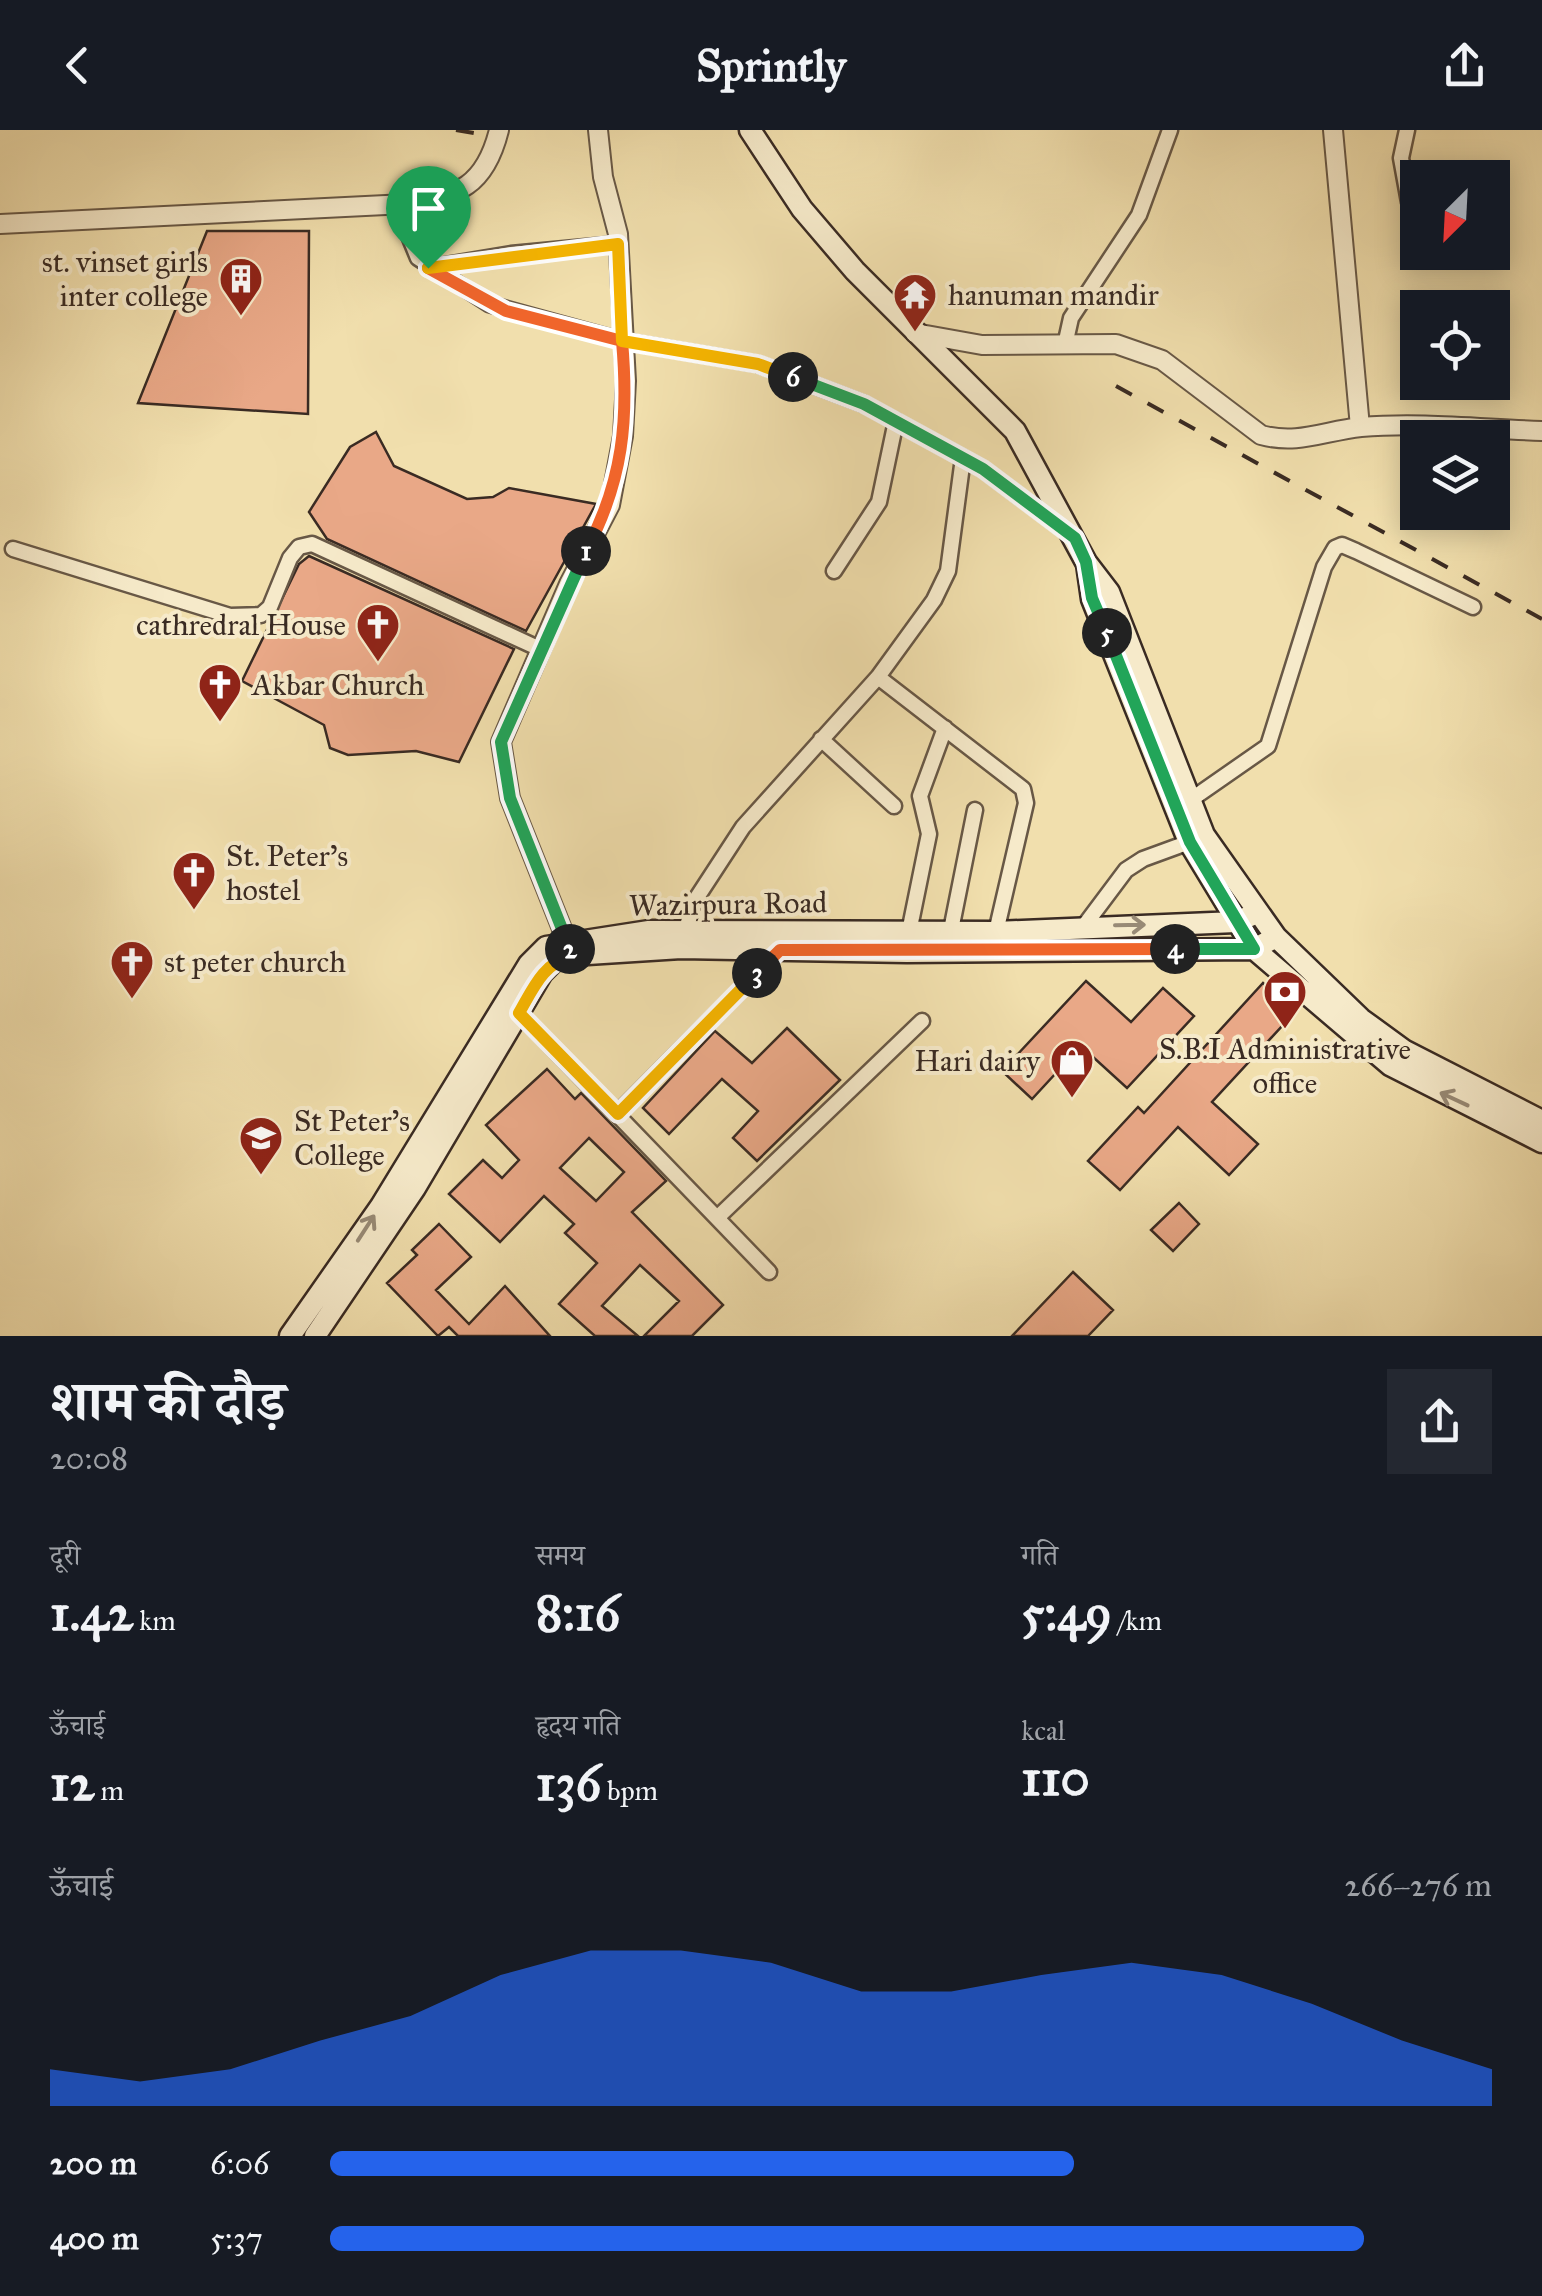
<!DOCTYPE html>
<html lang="hi">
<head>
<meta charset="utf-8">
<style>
  :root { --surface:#171b24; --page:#242831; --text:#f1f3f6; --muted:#9ea1a6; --accent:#2563eb }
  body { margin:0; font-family:"IM FELL Great Primer","Noto Serif Devanagari",serif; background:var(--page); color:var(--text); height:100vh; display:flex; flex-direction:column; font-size:38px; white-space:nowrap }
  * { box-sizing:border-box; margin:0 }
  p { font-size:32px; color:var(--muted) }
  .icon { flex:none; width:55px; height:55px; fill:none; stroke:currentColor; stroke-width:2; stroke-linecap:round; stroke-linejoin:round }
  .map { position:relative; height:1206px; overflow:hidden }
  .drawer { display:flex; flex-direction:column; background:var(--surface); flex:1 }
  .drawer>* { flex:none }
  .needle { width:65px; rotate:204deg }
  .buttons { position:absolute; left:1400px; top:30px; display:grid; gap:20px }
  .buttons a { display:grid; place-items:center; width:110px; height:110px; border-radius:0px; background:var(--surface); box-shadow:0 5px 25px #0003; font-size:50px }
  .pin { position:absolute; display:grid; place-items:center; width:85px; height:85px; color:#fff; margin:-102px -42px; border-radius:50% 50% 50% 0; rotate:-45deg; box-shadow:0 0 10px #0007 }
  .pin .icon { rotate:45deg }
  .km { position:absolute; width:50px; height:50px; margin:-25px; border-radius:50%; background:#222; color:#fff; font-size:28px; line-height:50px; text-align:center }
  .round { display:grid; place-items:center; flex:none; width:105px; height:105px; border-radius:0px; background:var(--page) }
  .summary { display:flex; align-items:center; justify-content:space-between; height:170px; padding:0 50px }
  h1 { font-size:55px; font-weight:700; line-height:75px }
  .metrics { display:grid; grid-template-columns:repeat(3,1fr); gap:15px; height:170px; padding:10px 50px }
  .metrics div { display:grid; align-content:center }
  .metrics b { font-size:50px; font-weight:700 }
  .metrics small { font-size:28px; font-weight:400 }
  .metrics p { font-size:28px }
  .chart { height:280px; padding:20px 50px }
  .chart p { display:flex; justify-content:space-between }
  .chart svg { width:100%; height:180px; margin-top:10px; fill:var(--accent); opacity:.7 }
  ul { padding:0 50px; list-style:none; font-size:32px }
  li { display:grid; grid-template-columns:160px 120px 1fr; align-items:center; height:75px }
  li i { height:25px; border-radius:12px; background:var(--accent) }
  header { display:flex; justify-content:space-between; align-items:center; height:130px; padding:0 50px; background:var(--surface); font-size:45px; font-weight:700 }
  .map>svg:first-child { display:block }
  .building { fill:#e9a887; stroke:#3a2b23; stroke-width:2.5; fill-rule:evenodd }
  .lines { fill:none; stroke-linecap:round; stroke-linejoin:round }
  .minor-casing { stroke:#685846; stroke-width:19 }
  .tertiary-casing { stroke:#685846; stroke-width:22 }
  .secondary-casing { stroke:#3a2b23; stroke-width:25 }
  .minor { stroke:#f6eaca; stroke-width:14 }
  .tertiary { stroke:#f6eaca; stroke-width:18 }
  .secondary { stroke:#f6eaca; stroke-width:20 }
  .rail { stroke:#3a2b23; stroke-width:4; stroke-dasharray:18 18; stroke-linecap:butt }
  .oneway { stroke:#988a76 }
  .split-1-casing { stroke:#fff; stroke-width:20 }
  .split-2-casing { stroke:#fff; stroke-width:20 }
  .split-3-casing { stroke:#fff; stroke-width:20 }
  .split-4-casing { stroke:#fff; stroke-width:20 }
  .split-5-casing { stroke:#fff; stroke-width:20 }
  .split-6-casing { stroke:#fff; stroke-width:20 }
  .split-7-casing { stroke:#fff; stroke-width:20 }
  .split-1 { stroke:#f0652b; stroke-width:12 }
  .split-2 { stroke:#22a559; stroke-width:12 }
  .split-3 { stroke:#f5b400; stroke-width:12 }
  .split-4 { stroke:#f0652b; stroke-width:12 }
  .split-5 { stroke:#22a559; stroke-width:12 }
  .split-6 { stroke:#22a559; stroke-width:12 }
  .split-7 { stroke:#f5b400; stroke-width:12 }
  .labels { text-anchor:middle; stroke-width:8; stroke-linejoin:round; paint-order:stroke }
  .poi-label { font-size:30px; fill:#3a2b23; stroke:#f6eaca; text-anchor:start }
  .street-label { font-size:30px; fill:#3a2b23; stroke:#f6eaca }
</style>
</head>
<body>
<header><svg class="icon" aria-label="back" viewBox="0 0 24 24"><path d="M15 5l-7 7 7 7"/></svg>Sprintly<svg class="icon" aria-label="share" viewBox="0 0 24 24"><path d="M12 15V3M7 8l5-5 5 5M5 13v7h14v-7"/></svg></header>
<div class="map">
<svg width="1542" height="1206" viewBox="0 0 1542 1206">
  <rect width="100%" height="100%" fill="#f1dfad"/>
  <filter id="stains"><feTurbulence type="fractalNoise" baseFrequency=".002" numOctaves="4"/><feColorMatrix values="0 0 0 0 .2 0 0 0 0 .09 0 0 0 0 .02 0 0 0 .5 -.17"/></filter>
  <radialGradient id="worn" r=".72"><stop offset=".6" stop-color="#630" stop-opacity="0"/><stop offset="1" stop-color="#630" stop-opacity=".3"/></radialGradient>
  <!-- building -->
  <path class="building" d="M207,101H309L308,284L138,273Z
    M376,302L394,336L467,369L493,367L509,358L596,374L526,501L327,409L309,382L350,317Z
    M309,426L514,519L459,632L416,621L348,625L330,618L324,595L242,551L299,434Z
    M1086,851L1131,892L1163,858L1194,886L1127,958L1081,916L1032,969L1002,941Z
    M1263,853L1295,882L1212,972L1258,1014L1229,1045L1178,997L1120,1060L1088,1031L1138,977L1144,983Z
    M787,898L840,950L757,1031L733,1008L758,981L722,949L669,1004L643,978L715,901L752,933Z
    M547,939L575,969L581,963L666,1051L632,1082L723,1175L692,1206H644L679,1171L640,1135L602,1176L638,1206H595L559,1174L597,1133L565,1103L574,1094L544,1066L500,1112L449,1064L483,1030L502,1048L519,1030L486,995ZM589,1008L624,1042L596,1071L560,1038Z
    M1179,1073L1199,1094L1173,1121L1151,1100Z
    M439,1094L471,1127L436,1160L469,1194L505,1156L550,1206H458L449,1197L438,1206L387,1153L417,1125L412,1120Z
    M1073,1142L1113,1180L1088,1206H1012Z"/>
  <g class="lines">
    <defs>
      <path id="minor" d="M1407,0L1401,28L1409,72
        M406,74L409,106L418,128L489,174L623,211L758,234L864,274L983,339L1067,402
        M428,138L511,124L618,114
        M1065,215L1071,188L1139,85L1170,0
        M13,419L230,486L261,485L270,477L290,428L299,417L312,414L540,519
        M834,441L879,372L896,291
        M878,547L1023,659L1026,673L996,802
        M821,609L894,676
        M1189,671L1268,616L1324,437L1335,418L1342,415L1356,421L1473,477
        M1084,796L1126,740L1143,729L1195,710
        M683,807L696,769L743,697L878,547L934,470L948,441L963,328
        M908,807L929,704L920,666L945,598
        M949,810L975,680
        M519,883L769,1142
        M617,984L780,820
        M717,1088L922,891"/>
      <path id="tertiary" d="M1333,0L1360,297
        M0,94L406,74C459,66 485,56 499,0
        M915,203L982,215L1116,214L1162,230L1261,305C1298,315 1324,301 1361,297C1420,292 1483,299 1542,301
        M572,824L510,668L501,612L569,454L610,375L623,306L626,251L618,104L603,47L598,0"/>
      <path id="secondary" d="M750,0L802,79L855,141L1015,301L1086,432L1109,462L1204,705L1276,807L1361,889L1405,921L1542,991
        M1087,434L1092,469L1189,712L1254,819L1390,935L1542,1012
        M290,1206L381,1076L529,834L546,817L649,801L996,802L1236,792L1257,783
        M315,1206L415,1058L542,843L555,830L572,825L681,818L907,822L1254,819L1276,807"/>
    </defs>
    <!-- minor casing -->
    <use href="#minor" class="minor-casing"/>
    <!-- tertiary casing -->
    <use href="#tertiary" class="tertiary-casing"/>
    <!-- secondary casing -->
    <use href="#secondary" class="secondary-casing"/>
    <!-- minor -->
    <use href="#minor" class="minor"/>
    <!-- tertiary -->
    <use href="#tertiary" class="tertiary"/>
    <!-- secondary -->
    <use href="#secondary" class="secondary"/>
    <!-- rail -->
    <path class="rail" d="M456,0L480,4
      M1116,256L1542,489"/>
  </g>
  <!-- one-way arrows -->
  <defs><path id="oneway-shaft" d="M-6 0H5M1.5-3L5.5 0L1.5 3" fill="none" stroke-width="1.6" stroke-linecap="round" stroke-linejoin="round" transform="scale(2.5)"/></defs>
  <g class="oneway">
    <use href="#oneway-shaft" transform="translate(1130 795) rotate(-1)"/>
    <use href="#oneway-shaft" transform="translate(1454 969) rotate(-155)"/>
    <use href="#oneway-shaft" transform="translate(366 1098) rotate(-57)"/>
  </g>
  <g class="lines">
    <defs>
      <path id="split-1" d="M428,138L506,181L622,211C629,290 623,351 586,421"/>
      <path id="split-2" d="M570,819L510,668L501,612L586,421"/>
      <path id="split-3" d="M570,819L572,825C543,834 534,857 519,883L618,984L757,843"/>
      <path id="split-4" d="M757,843L780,820L1175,819"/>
      <path id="split-5" d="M1107,503L1190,712L1254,819H1175"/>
      <path id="split-6" d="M793,247L864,274L983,339L1075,408L1086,432L1092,468L1107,503"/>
      <path id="split-7" d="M428,138L618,114L622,211L758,234L793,247"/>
    </defs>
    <!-- split-1 casing -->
    <use href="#split-1" class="split-1-casing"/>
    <!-- split-2 casing -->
    <use href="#split-2" class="split-2-casing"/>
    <!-- split-3 casing -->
    <use href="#split-3" class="split-3-casing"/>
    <!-- split-4 casing -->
    <use href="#split-4" class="split-4-casing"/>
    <!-- split-5 casing -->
    <use href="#split-5" class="split-5-casing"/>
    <!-- split-6 casing -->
    <use href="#split-6" class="split-6-casing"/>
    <!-- split-7 casing -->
    <use href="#split-7" class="split-7-casing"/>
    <!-- split-1 -->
    <use href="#split-1" class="split-1"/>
    <!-- split-2 -->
    <use href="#split-2" class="split-2"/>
    <!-- split-3 -->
    <use href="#split-3" class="split-3"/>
    <!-- split-4 -->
    <use href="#split-4" class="split-4"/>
    <!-- split-5 -->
    <use href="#split-5" class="split-5"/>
    <!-- split-6 -->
    <use href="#split-6" class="split-6"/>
    <!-- split-7 -->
    <use href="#split-7" class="split-7"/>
  </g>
  <!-- icons -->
  <defs>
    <symbol id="building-pin" viewBox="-11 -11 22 30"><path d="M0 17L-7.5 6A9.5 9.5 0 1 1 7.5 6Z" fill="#8f2418" stroke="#f6eaca"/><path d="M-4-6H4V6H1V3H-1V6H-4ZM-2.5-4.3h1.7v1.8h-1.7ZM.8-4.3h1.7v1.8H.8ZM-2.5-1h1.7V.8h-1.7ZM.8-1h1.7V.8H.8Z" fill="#fff"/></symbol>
    <symbol id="temple-pin" viewBox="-11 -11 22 30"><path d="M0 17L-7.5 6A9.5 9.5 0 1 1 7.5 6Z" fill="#8f2418" stroke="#f6eaca"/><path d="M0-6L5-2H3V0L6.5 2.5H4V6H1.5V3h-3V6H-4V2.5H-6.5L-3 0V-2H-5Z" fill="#fff"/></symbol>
    <symbol id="church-pin" viewBox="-11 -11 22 30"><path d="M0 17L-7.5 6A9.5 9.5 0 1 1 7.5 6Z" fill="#8f2418" stroke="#f6eaca"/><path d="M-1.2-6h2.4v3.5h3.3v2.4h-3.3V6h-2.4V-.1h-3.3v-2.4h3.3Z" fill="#fff"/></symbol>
    <symbol id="bank-pin" viewBox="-11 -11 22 30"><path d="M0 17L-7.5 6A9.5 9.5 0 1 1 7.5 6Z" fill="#8f2418" stroke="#f6eaca"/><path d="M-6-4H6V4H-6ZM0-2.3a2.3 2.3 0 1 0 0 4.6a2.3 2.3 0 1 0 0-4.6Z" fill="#fff"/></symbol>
    <symbol id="shop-pin" viewBox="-11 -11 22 30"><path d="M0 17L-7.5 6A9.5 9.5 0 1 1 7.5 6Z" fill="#8f2418" stroke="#f6eaca"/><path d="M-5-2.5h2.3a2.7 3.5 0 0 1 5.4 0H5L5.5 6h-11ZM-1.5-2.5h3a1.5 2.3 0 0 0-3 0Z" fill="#fff"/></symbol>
    <symbol id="school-pin" viewBox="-11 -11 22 30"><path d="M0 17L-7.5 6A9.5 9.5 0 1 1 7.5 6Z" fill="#8f2418" stroke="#f6eaca"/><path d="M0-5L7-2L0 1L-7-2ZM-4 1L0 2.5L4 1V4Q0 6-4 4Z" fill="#fff"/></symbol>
  </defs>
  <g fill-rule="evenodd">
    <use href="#building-pin" x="216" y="124" width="50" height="68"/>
    <use href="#temple-pin" x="890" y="140" width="50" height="68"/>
    <use href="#church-pin" x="353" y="470" width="50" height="68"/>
    <use href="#church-pin" x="195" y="530" width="50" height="68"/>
    <use href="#church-pin" x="169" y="718" width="50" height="68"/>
    <use href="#church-pin" x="107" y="807" width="50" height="68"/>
    <use href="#bank-pin" x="1260" y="837" width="50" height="68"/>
    <use href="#shop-pin" x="1047" y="906" width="50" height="68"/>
    <use href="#school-pin" x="236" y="983" width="50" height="68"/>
  </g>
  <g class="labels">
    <!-- poi labels -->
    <g class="poi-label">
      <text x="208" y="142" text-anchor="end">st. vinset girls<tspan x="208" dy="34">inter college</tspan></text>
      <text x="948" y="175">hanuman mandir</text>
      <text x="346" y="505" text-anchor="end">cathredral House</text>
      <text x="252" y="565">Akbar Church</text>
      <text x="226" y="736">St. Peter's<tspan x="226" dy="34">hostel</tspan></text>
      <text x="164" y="842">st peter church</text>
      <text x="1285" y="929" text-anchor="middle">S.B.I Administrative<tspan x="1285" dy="34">office</tspan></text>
      <text x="1040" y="941" text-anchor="end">Hari dairy</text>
      <text x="294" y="1001">St Peter's<tspan x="294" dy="34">College</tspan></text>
    </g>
    <!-- street labels -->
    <g class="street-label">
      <text transform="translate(728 774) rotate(-1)" y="10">Wazirpura Road</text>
    </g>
  </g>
  <rect width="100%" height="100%" filter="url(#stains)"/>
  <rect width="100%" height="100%" fill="url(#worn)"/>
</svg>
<div class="buttons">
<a><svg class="needle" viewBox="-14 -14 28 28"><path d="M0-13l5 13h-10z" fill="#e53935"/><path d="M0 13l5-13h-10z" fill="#9ea1a6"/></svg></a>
<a><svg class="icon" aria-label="locate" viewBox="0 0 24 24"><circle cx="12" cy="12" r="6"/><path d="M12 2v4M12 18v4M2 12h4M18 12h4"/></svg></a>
<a><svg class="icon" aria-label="layers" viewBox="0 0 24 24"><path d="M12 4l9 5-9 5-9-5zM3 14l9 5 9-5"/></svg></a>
</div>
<div class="pin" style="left:428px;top:138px;background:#1e9e55"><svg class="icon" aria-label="arrive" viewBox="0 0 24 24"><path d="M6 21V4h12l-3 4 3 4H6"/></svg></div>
<b class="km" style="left:586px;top:421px">1</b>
<b class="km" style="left:570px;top:819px">2</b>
<b class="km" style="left:757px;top:843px">3</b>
<b class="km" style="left:1175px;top:819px">4</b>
<b class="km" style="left:1107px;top:503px">5</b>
<b class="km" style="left:793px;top:247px">6</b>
</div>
<section class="drawer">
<div class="summary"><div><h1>शाम की दौड़</h1><p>20:08</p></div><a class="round"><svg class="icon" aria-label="share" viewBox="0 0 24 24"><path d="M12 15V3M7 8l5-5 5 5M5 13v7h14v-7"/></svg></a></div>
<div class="metrics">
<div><p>दूरी</p><b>1.42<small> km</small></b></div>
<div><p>समय</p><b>8:16</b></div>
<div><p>गति</p><b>5:49<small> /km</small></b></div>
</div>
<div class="metrics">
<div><p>ऊँचाई</p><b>12<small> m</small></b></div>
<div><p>हृदय गति</p><b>136<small> bpm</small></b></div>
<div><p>kcal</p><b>110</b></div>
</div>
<div class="chart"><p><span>ऊँचाई</span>266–276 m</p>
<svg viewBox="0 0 160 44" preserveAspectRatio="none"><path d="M0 44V35L10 38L20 35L30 28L40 22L50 12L60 6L70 6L80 9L90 16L100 16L110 12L120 9L130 12L140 19L150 28L160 35V44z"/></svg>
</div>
<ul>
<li><b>200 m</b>6:06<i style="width:64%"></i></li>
<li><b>400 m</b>5:37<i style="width:89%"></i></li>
</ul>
</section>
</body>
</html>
